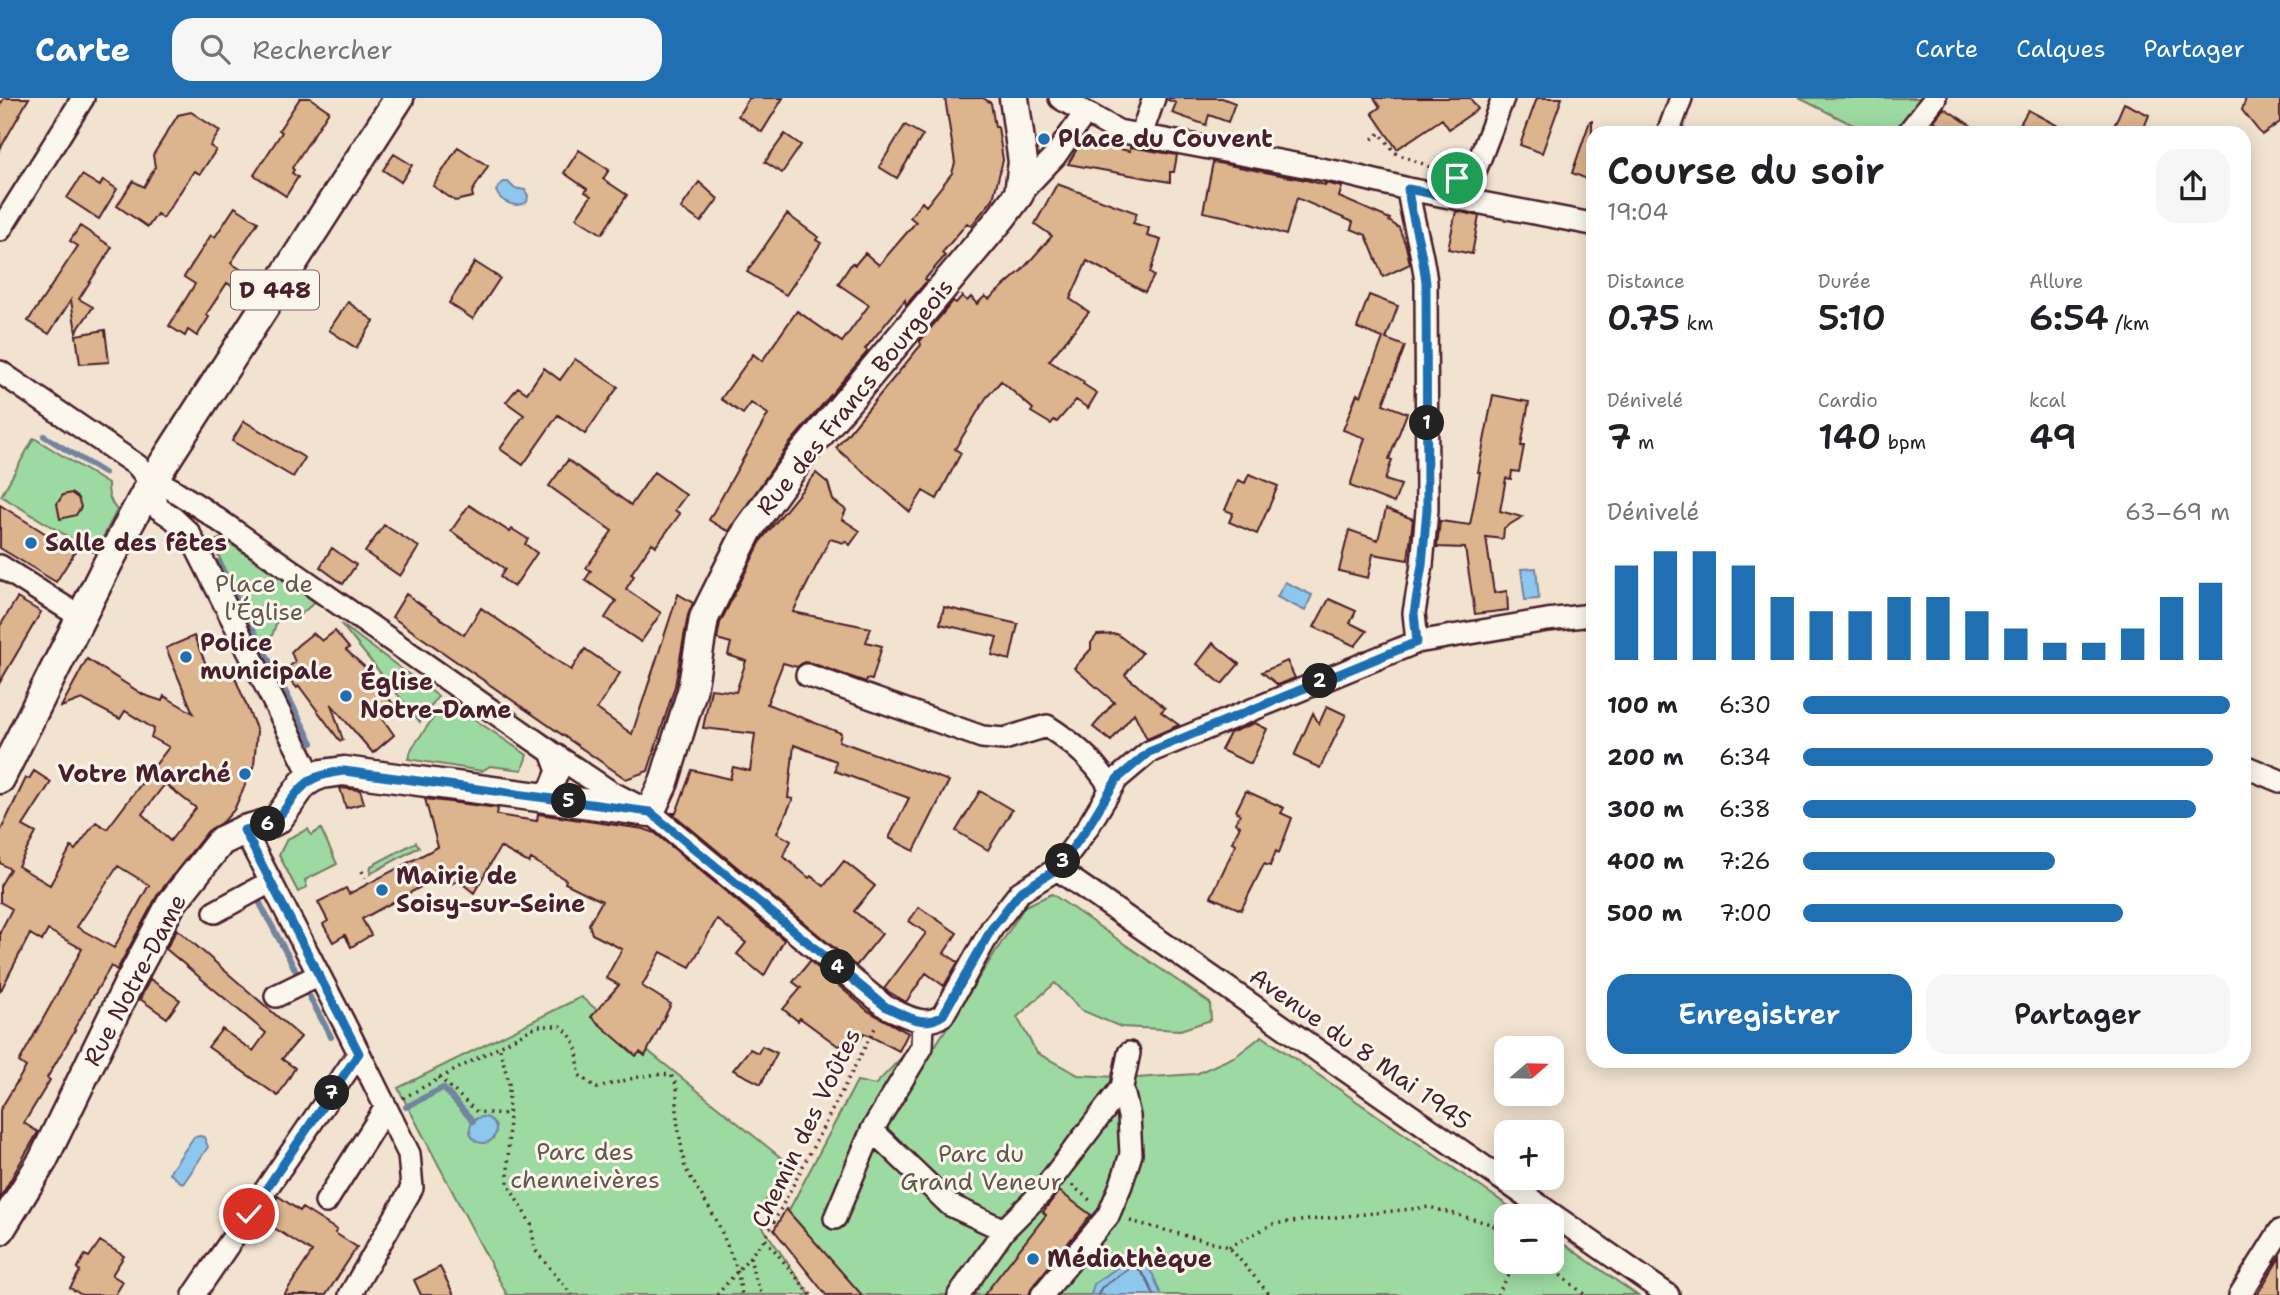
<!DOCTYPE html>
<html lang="fr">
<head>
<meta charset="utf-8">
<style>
  :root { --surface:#fff; --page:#f6f6f6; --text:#202124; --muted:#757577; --accent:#1f6fb2 }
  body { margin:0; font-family:"Shantell Sans",sans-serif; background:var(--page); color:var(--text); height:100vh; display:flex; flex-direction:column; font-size:26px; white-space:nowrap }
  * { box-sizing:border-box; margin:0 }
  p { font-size:23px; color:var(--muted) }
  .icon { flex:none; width:38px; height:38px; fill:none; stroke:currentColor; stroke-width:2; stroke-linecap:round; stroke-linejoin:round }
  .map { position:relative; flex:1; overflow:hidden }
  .panel { position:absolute; left:1586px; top:28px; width:665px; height:942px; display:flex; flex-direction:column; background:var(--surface); border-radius:21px; box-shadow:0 4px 18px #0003 }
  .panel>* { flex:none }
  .needle { width:46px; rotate:70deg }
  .controls { position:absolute; left:1494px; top:938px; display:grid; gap:14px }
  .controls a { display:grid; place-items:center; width:70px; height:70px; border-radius:14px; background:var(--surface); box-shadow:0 4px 18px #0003; font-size:35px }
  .pin { position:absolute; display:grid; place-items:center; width:60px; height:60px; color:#fff; margin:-30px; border:4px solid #fff; border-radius:50%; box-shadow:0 2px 7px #0007 }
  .km { position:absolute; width:35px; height:35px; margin:-18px; border-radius:50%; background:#222; color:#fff; font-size:19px; line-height:35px; text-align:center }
  .round { display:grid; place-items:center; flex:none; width:74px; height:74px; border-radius:21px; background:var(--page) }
  .overview { display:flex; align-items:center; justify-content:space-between; height:119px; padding:0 21px }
  h1 { font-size:38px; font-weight:600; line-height:52px }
  .metrics { display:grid; grid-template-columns:repeat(3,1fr); gap:10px; height:119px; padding:7px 21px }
  .metrics div { display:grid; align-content:center }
  .metrics b { font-size:35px; font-weight:600 }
  .metrics small { font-size:19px; font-weight:400 }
  .metrics p { font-size:19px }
  .chart { height:196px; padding:14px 21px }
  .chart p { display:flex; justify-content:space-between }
  .chart svg { width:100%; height:126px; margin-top:7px; stroke:var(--accent); stroke-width:6 }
  .action { display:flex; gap:14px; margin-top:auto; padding:14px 21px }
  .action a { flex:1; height:80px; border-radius:21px; background:var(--accent); color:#fff; font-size:28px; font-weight:600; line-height:80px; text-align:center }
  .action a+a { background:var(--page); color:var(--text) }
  ul { padding:0 21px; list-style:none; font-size:23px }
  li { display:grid; grid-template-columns:112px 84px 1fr; align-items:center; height:52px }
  li i { height:18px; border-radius:9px; background:var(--accent) }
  header { display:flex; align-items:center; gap:42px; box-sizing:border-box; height:98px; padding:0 35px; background:var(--accent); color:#fff }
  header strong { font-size:33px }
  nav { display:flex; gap:38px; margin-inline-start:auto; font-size:24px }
  .search { width:490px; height:63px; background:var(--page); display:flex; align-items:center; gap:18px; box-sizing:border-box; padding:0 24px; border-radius:21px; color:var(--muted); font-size:26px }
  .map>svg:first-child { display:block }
  .green { fill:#9ddaa1; stroke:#747c66; stroke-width:2 }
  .water { fill:#8ec7ed; stroke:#73849f; stroke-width:2 }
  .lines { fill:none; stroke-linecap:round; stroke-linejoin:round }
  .shore { stroke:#656279; stroke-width:2 }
  .stream { stroke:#73849f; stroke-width:6 }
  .building { fill:#dcb48d; stroke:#4a1f2b; stroke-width:2; fill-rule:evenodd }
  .minor-casing { stroke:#4a1f2b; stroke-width:26 }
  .major-casing { stroke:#4a1f2b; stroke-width:33 }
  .path { stroke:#4a1f2b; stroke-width:3.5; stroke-dasharray:2 5; stroke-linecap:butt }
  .minor { stroke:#fbf7ec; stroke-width:21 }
  .major { stroke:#fbf7ec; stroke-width:28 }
  .route-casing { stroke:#fff; stroke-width:14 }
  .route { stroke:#1f6fb2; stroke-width:9 }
  .poi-dot { fill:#1f6fb2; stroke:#fbf7ec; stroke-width:2.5 }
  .labels { text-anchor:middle; stroke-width:6; stroke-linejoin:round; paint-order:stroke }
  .shield { fill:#fbf7ec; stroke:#7f6065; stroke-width:2 }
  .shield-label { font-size:23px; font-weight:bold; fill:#4a1f2b }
  .poi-label { font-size:24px; font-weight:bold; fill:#4a1f2b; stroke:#fbf7ec; text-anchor:start }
  .street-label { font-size:24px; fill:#4a1f2b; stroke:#fbf7ec }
  .park-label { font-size:24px; fill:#63574e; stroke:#fbf7ec }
</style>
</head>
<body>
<header>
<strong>Carte</strong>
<div class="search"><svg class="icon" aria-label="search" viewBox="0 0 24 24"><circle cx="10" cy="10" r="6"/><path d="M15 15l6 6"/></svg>Rechercher</div>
<nav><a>Carte</a><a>Calques</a><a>Partager</a></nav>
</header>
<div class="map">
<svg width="2280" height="1197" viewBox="0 0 2280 1197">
  <rect width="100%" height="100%" fill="#f2e3d0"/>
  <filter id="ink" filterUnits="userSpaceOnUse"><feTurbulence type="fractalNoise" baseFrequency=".0143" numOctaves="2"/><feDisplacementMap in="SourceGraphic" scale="14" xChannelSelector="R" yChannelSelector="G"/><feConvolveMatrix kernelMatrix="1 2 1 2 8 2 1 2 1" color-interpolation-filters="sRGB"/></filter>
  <g filter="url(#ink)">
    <!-- green -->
    <path class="green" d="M1799,0H1927L1900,35H1869Z
      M34,340L108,386C108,397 110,404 117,412L95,455L1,398Z
      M222,440L315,504L300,517L291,516L277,523L272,538L258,548L214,447L216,442Z
      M341,526L438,598L420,624Z
      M446,602L527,657L522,672L490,668L482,673L408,661L412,650Z
      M308,731L311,737L321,731L337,766L305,782L307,789L298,794L279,757L287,741Z
      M416,744L419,749L370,776L371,768Z
      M1052,796L1210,905L1211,922L1180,932L1121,929L1081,912L1055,885L1017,919L1037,955L1078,977L1136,980L1196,976L1236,958L1262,938L1523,1118H1507V1164H1552V1138L1637,1197H832L779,1131L857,983L875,987L903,958L914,939L933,951L1025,808Z
      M581,899L790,1067L755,1118L810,1197H507L398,990Z"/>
    <!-- water -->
    <path class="water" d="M503,84H508L514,90L525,92L528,98L527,104C516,111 500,104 496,93Z
      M1536,470L1539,501L1525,502L1521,471Z
      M1285,484L1312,497L1305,513L1277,499Z
      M470 1032a13 13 0 1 1 26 0a13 13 0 1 1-26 0Z
      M200,1038L204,1039L208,1049L183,1086L169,1075L194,1039Z
      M1138,1155L1153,1177L1161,1197H1091L1094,1186Z"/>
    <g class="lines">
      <!-- shore -->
      <path class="shore" d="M1098,1197L1101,1190L1135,1167L1146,1180L1154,1197"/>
      <!-- stream -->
      <path class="stream" d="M44,338L104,375
        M218,464L312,645
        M255,796L331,939
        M406,1009L443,990L473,1023"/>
    </g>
    <!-- building -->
    <path class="building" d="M4,0H29L0,51V7Z
      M300,0H310L329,13L292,70L294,72L292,75L298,79L286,98L254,77L282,34L279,32Z
      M749,0H783L762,34L738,18Z
      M945,0H983L991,5L995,29H998L1003,62L993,101L971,128L967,125L942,155L945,158L925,181L927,183L906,207L905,202L865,251L868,253L789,346L729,433L724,431L709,422L768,316L751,305L743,316L721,301L753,256L762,263L797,213L842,244L869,207L838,186L852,165L855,167L865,155L879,167L916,124L910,119L922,104L926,108L952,75L955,65Z
      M1169,0H1222L1235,5L1228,24L1209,17L1206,27L1172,15L1176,5L1168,2Z
      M1374,0H1470L1478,11L1449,31L1442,21L1397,51L1372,15L1380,9Z
      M1537,0H1562L1542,55L1520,47Z
      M2246,0H2280V24L2262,37L2242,12Z
      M2124,5L2149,17L2142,35H2111Z
      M1944,10L1952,15L1982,35H1952L1934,23Z
      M2028,12L2071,35H2015Z
      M191,14L220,33L210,48L216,52L200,76L194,73L163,120L157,116L148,129L117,108L133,83L144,89L155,69L153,57L178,17Z
      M1590,23H1592V83L1572,75Z
      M905,27L923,37L897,80L879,69Z
      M785,36L801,47L782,75L765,64Z
      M1081,44L1130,53V49L1177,57L1174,74H1170V84L1068,66Z
      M458,49L488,68L472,94L473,99L455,103L433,88Z
      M579,52L609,72L603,81L627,97L602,136L576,120L591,98L585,94L587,91L564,75Z
      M394,56L412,67L401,84L383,72Z
      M1213,64L1306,82L1325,87V85L1342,89L1339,99L1390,121L1389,123L1399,130L1406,148L1410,166L1383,179L1366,137L1351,131L1353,124L1297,100L1286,137L1228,119L1203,114Z
      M82,77L100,88L103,82L117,91L99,121L67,100Z
      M699,84L718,101L701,124L681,110Z
      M1057,86L1137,115L1133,125L1149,130L1147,138L1161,142L1150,175L1154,178L1145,194L1087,163L1070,201L1089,214L1049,263L1084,284L1083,286L1097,295L1088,310L1076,302L1057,324L1054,322L1051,326L1031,314L1033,311L1001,283L986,300L955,351L961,355L937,401L923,393L910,414L836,350L921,247L920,243L953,203L956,205L962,198L967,203L971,199L977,206L985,198L989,201L1022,172L1052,138L1035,126Z
      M235,109L258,124L231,165L260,184L250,200L227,185L206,217L209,219L197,238L188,232L185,238L169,228L195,186L184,179L211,137L215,139Z
      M1456,113L1479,118L1472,156L1448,151Z
      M787,116L818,139L816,142L821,145L786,197L747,174Z
      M80,128L112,149L79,201L93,209L76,234L71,202L49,236L28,223L78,148L70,143Z
      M475,164L500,180L473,221L449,205Z
      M1369,197L1398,208L1386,241L1405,248L1383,306L1407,315L1389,361L1392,362L1385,382L1401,387L1394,405L1350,388L1365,340L1343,332L1357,296L1361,298L1383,240L1357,230Z
      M348,204L374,223L356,250L329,232Z
      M105,232L109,264L80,266L76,237Z
      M575,261L618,289L585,336L558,317L523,367L500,351L524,317L506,304L518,289L527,295L544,270L560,282Z
      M1493,297L1529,304L1521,348H1524L1519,374L1512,373L1511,381L1506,380L1500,413L1522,419L1504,430L1503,441L1486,439L1494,495L1507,493L1508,512L1475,516L1465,450L1437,449L1440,423L1470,427L1480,374H1478Z
      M244,323L305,360L293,379L232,343Z
      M568,362L631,407L654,374L686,397L675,412L680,416L656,448L652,445L631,476L634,478L626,491L661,515L641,544L605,520L616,503L585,482L591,473L586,470L612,433L549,388Z
      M816,375L828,385L833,402L846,412L842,421L860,433L850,447L845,443L844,445L830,441L793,514L871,530L866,544L882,548L872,582L867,581L866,584L811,565L804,564L797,569L783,565L767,606L841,635L839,643L949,683L914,753L889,740L909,700L835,673L836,663L794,647L788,700L793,701L777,735L791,743L783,758L809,780L811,778L824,788L844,763L875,788L854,813L882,836L856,868L672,715H676L692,672L730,681L733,669L750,673L755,636L703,630L711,591L736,594L746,563L728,557L731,545L717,541L720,525L762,441Z
      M1249,376L1278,388L1257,436L1229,424L1233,415L1225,412L1238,382L1245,385Z
      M71,395L78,400L81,409L76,417L60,421L57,406L63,397Z
      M0,407L75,454L56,484L0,450Z
      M469,407L510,434L512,431L528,441L525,446L537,455L514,489L500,479L505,471L451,433Z
      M1386,411L1413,421L1408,462L1373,456L1368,480L1339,473L1349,432L1378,442Z
      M384,427L419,449L400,478L365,454Z
      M332,450L356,467L343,486L320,469Z
      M406,496L464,537L481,510L571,572L585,551L620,575L597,611L632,636L678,496L693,505L688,517L675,588L648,673L626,681L392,519Z
      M17,500L41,514L0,584V528Z
      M1329,501L1356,513L1350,525L1367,533L1355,548L1314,529Z
      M944,509L1018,526L1010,562L992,557L997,539L940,526Z
      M335,533L349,550L346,552L368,572L393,606V609L381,618L394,637L373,655L331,606L343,642L340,643L299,588L297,590L285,576L288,574L286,571L295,564L291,554L298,547L313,535L322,543Z
      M1117,536L1142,555L1125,577L1165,610L1161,614L1179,627L1147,641L1134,615L1111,643L1093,629L1114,604L1074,570L1091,551V545L1097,537Z
      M194,538L210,576L231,570L257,633L254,667L234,712L224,723L208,733L158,796L117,872L111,868L74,931L75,932L47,980L50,982L24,1025L38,1034L0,1100V1012L26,969L19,964L82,851L48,832L42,843L30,836L0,894V834L12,811L0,804V788L10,771L0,765V734L26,680L29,681L34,673L51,684L23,728L36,735L18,768L50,787L71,749L75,752L96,724L107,731L169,649L151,639L154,631L125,613L120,621L82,601L61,609L87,561L144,597L162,603L164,598L193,615L166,550ZM165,686L196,710L170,743L142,716ZM118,768L149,787L114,850L77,829Z
      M1213,545L1239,566L1222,586L1197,566Z
      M1287,563L1295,580L1278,587L1262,574Z
      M1327,608L1346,617L1320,670L1294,658L1313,615L1319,626Z
      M1255,625L1267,631L1251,666L1221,652L1230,635Z
      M340,690L360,692L364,705L346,710Z
      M980,693L1012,712L988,752L956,733Z
      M1246,693L1284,710L1281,715L1292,720L1279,755L1276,753L1270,768L1264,766L1241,812L1211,799L1236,746L1232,744L1240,728L1235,725L1240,716L1236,713Z
      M425,701L498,710L497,717L537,723L538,716L644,731L655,735L784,842L764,878L737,856L746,845L717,821L690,869L661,854L642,888L671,906L645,958L640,954L636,958L591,919L619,887L606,880L622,851L592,836L589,826L602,803L565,785L566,782L531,761L529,765L500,749L474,795L459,783L450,786L446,775L362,821L371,837L351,849L345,837L333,844L323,826L328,823L318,804L346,790L349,796L438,749Z
      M919,809L957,835L944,855L958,864L944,888L926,875L906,904L884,891L926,835L909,823Z
      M177,831L301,939L282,961L295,970L278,998L208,949L222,931L253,953L266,935L166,851Z
      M810,863L868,913L908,935L899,953L864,935L859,944L838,948L800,920L798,923L783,911L801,890L793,884Z
      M150,881L180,902L167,920L140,901Z
      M762,948L777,955L761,986L733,972L750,951L758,955Z
      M1059,1093L1091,1117L1032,1189L1029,1197H984L1046,1117L1043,1114Z
      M278,1098L300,1113L302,1110L337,1132L335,1135L357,1149L326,1197H284L312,1154L263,1123Z
      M786,1111L862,1197H826L774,1132Z
      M100,1143L124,1158L112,1177L123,1184L115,1197H82L70,1190L80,1173L77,1171L85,1157L89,1159Z
      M2280,1159V1197H2257Z
      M440,1169L454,1197H421L414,1182Z"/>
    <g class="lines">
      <defs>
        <path id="minor" d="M1060,0L1118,33L1342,75L1408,91L1592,126
          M1668,35L1681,0
          M1908,35L1935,0
          M1141,37L1154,0
          M1408,91C1412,123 1423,153 1426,185L1427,412L1422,467L1414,515L1417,544
          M1019,96L1055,58L1085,15
          M1464,102L1503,0
          M0,132L83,0
          M0,274L138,368L151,385L158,410L173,420L189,435L312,680
          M151,385L170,390L203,411L551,654L609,693L650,714L886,909C905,917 924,931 943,917L992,830L1020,794L1057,771L1086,732L1117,681L1149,654L1417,544L1547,522L1592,517
          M0,468L82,520
          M807,577L982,639L1004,641L1047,628C1072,644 1097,664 1111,691
          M2244,668L2280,683
          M538,700L551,690L558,673L551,654
          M244,732L344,925L409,1056L412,1090L350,1197
          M1057,771L1668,1197
          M215,814L270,784
          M276,898L319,877
          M923,925L922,949L872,1032L950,1107L1004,1132L1041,1095L1122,989L1129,955
          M326,1104L386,1009
          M835,1120L872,1032
          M194,1197L359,955
          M959,1197L1004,1132
          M1042,1197L1108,1118L1121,1087L1131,1056L1129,1018L1122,989
          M2240,1197L2280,1133"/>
        <path id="major" d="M0,681L107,467L151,385L399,0
          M0,1132L43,1062L128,887L171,806L221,743L244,732L270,725L278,721L303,686L312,680L322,676L344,673L650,714L664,684L692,593L704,520L748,432L802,357L1001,120L1019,96L1023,64L1014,0"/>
      </defs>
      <!-- minor casing -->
      <use href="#minor" class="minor-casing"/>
      <!-- major casing -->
      <use href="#major" class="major-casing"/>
      <!-- path -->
      <path class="path" d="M1372,41L1380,35L1395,55L1446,75
        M362,773L365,780
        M500,951L509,986L508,1087L531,1126L535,1152L572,1197
        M439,979L477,1014L507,1016
        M403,1000L537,928H561C579,944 577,954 579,977L597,990C621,984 646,974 671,977L677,988V1022L685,1070L717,1123L737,1171L742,1197
        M1072,1087L1092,1104
        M1130,1123L1229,1149L1270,1197
        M1229,1149L1273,1126L1429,1109L1491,1126L1507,1137
        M750,1159L754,1177L762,1197
        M1544,1164L1585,1197
        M717,1197L765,1141
        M811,1197L765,1141L877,926
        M1497,1197L1517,1164"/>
      <!-- minor -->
      <use href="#minor" class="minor"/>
      <!-- major -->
      <use href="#major" class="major"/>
    </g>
  </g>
  <g class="lines" filter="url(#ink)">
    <defs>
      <path id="route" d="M249,1116L359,955L244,732C254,730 267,728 275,722C281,718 285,711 289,705C307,681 314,677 344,673L650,714L886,909C905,917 924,931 943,917L992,830L1020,794L1057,771L1086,732L1117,681L1149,654L1417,544L1414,515L1422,467L1427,411L1426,185C1423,153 1412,123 1408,91L1464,102L1470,86L1457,80"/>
    </defs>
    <!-- route casing -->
    <use href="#route" class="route-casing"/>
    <!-- route -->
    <use href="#route" class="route"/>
  </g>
  <!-- markers -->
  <g class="poi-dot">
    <circle cx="1044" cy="41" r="7"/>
    <circle cx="31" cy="445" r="7"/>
    <circle cx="186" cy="559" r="7"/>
    <circle cx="346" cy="598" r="7"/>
    <circle cx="245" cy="676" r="7"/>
    <circle cx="382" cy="792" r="7"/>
    <circle cx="1033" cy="1161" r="7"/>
  </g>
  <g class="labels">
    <!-- shield labels -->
    <rect class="shield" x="231" y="172.5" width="88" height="39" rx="5"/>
    <g class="shield-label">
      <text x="275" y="200">D 448</text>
    </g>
    <!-- poi labels -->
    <g class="poi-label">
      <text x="1058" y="49">Place du Couvent</text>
      <text x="45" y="453">Salle des fêtes</text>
      <text x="200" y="553">Police<tspan x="200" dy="28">municipale</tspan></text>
      <text x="360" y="592">Église<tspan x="360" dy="28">Notre-Dame</tspan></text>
      <text x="231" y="684" text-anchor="end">Votre Marché</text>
      <text x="396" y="786">Mairie de<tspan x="396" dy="28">Soisy-sur-Seine</tspan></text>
      <text x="1047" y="1169">Médiathèque</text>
    </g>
    <!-- street labels -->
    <g class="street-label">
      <text transform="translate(855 299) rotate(-51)" y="8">Rue des Francs Bourgeois</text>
      <text transform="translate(135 882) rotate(-62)" y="8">Rue Notre-Dame</text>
      <text transform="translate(1360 951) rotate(35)" y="8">Avenue du 8 Mai 1945</text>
      <text transform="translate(806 1030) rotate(-64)" y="8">Chemin des Voûtes</text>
    </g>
    <!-- park labels -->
    <g class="park-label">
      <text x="264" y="494">Place de<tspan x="264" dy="28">l'Église</tspan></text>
      <text x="585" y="1062">Parc des<tspan x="585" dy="28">chenneivères</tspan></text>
      <text x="981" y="1064">Parc du<tspan x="981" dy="28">Grand Veneur</tspan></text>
    </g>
  </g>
</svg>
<div class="controls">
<a><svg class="needle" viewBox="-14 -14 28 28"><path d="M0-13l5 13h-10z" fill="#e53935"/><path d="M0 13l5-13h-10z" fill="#757577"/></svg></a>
<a>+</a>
<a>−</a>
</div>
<div class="pin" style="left:1457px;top:80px;background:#1e9e55"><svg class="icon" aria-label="arrive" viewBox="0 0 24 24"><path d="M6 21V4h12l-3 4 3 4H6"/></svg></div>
<div class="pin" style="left:249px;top:1116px;background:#d93025"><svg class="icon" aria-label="check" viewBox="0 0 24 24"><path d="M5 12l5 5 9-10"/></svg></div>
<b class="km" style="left:1427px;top:325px">1</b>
<b class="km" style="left:1320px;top:583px">2</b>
<b class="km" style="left:1063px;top:763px">3</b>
<b class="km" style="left:838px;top:869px">4</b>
<b class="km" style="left:569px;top:703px">5</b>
<b class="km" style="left:268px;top:726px">6</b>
<b class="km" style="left:332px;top:995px">7</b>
<section class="panel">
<div class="overview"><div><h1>Course du soir</h1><p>19:04</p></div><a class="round"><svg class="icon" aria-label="share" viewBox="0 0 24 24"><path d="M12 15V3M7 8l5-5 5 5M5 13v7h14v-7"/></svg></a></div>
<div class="metrics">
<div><p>Distance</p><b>0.75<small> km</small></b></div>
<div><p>Durée</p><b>5:10</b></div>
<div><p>Allure</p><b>6:54<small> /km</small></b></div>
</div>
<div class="metrics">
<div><p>Dénivelé</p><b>7<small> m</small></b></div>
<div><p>Cardio</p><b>140<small> bpm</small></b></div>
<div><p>kcal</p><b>49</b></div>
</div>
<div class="chart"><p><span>Dénivelé</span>63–69 m</p>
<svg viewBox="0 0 160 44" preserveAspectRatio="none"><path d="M5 44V11M15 44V6M25 44V6M35 44V11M45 44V22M55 44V27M65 44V27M75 44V22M85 44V22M95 44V27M105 44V33M115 44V38M125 44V38M135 44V33M145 44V22M155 44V17"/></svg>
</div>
<ul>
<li><b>100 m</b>6:30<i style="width:100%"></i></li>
<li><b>200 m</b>6:34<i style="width:96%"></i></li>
<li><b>300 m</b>6:38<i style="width:92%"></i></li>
<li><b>400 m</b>7:26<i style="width:59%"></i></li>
<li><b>500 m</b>7:00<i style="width:75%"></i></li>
</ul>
<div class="action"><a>Enregistrer</a><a>Partager</a></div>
</section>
</div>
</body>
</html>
